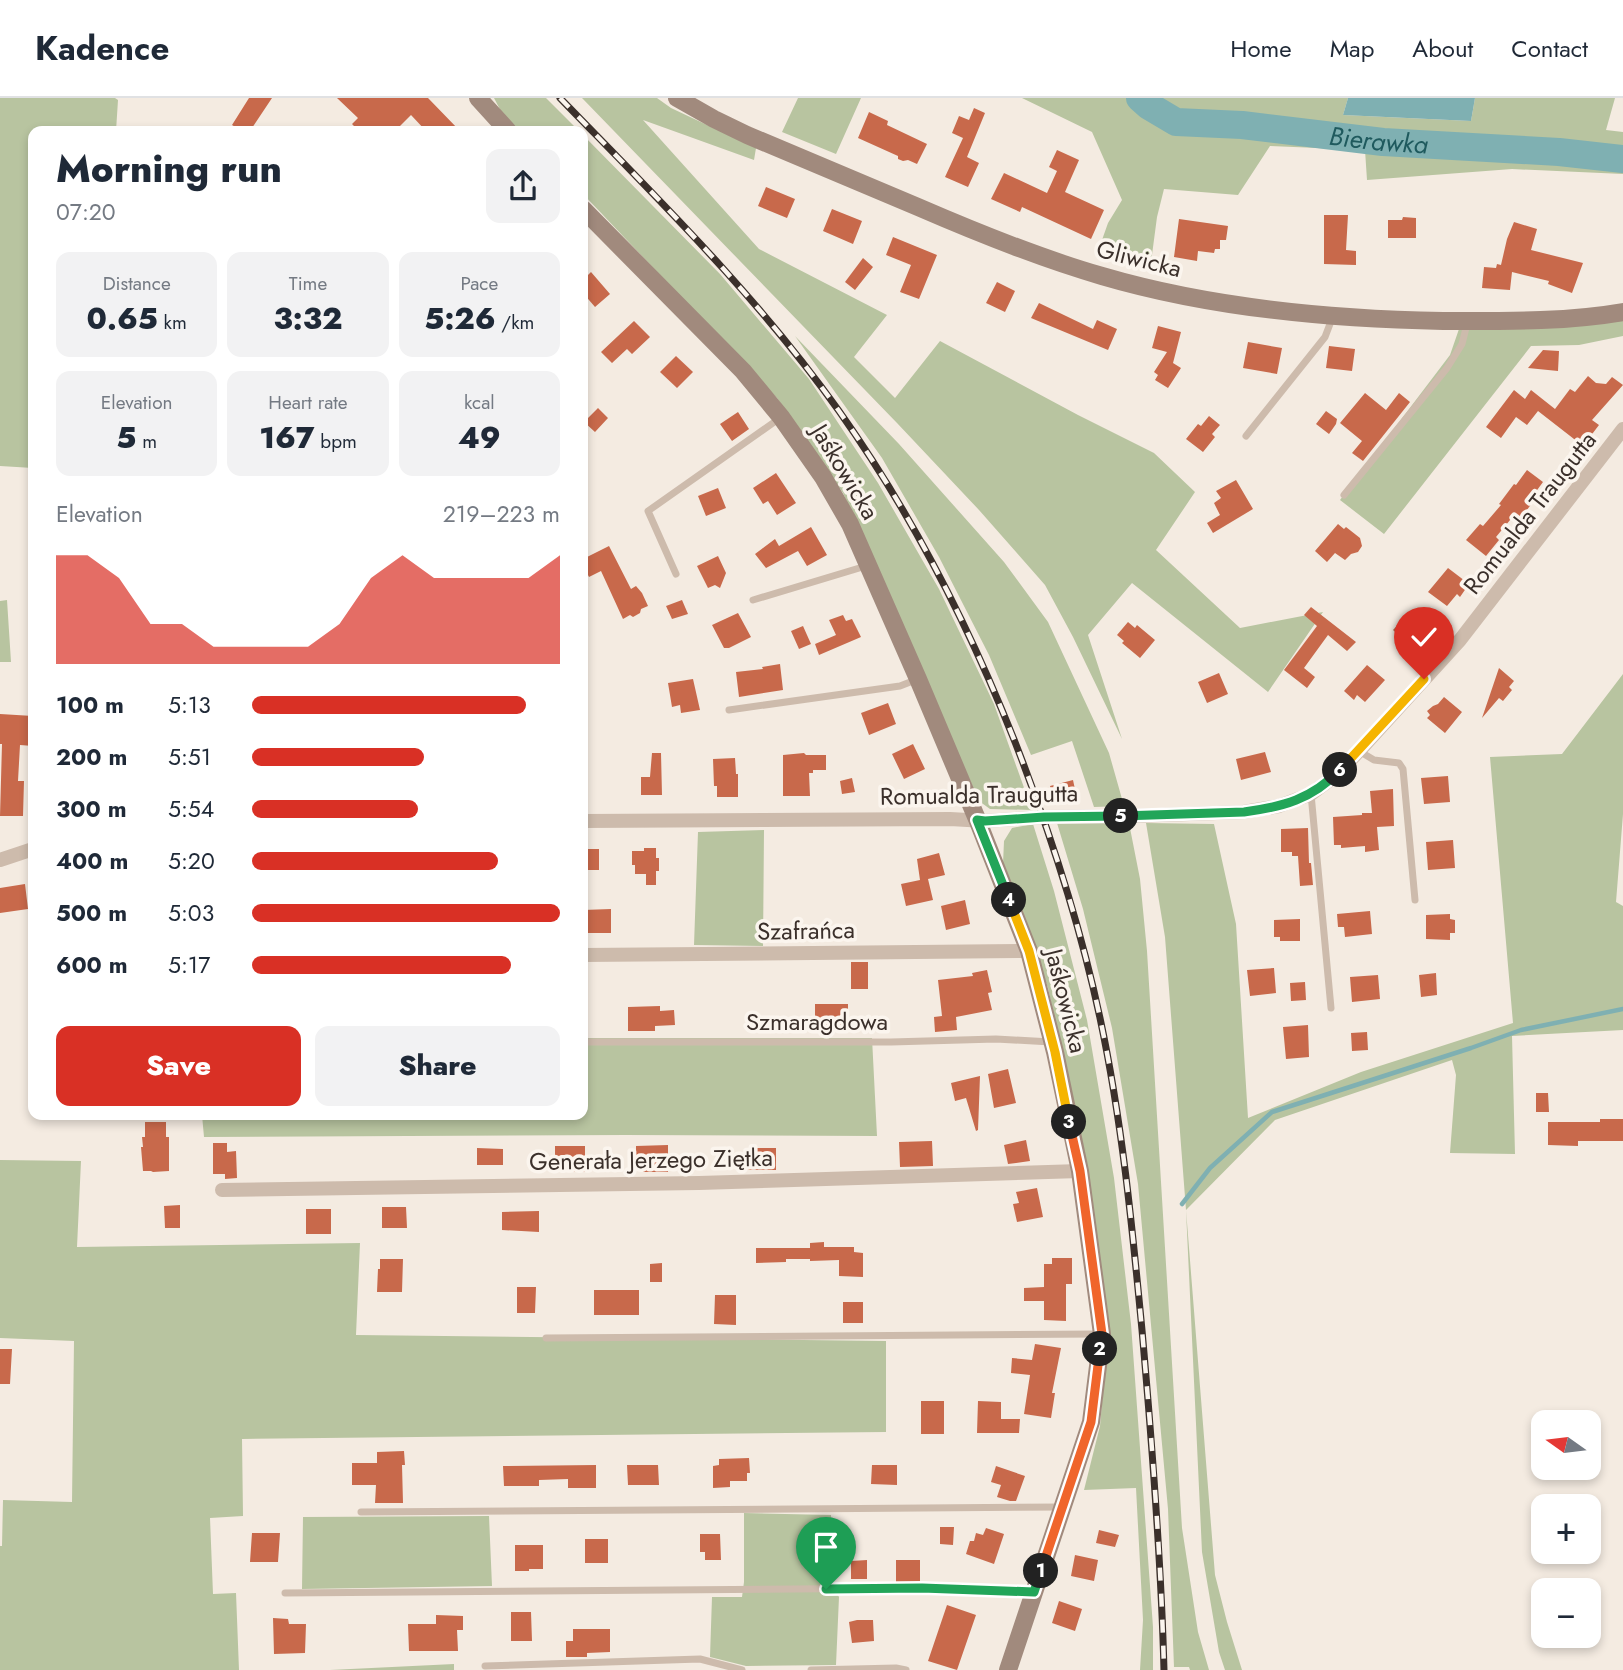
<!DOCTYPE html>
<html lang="en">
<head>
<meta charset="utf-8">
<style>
  :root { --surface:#fff; --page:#f2f2f3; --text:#1f2937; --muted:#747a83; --line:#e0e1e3; --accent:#d93025 }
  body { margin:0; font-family:Jost,sans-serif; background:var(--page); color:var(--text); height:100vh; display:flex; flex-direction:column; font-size:26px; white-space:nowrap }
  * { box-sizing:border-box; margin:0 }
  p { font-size:23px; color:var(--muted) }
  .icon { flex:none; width:38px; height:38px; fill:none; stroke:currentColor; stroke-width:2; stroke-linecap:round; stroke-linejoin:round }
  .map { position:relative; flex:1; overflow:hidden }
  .panel { position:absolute; left:28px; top:28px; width:560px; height:994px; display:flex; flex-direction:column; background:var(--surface); border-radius:14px; box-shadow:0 4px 10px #0003 }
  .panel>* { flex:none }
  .needle { width:46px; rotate:284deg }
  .buttons { position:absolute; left:1531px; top:1312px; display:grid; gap:14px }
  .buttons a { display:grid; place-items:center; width:70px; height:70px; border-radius:14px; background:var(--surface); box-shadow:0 4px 10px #0003; font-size:35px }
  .pin { position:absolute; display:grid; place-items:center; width:60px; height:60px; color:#fff; margin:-72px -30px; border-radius:50% 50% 50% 0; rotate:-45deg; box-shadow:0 0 7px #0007 }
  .pin .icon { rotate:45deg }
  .km { position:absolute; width:35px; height:35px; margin:-18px; border-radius:50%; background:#222; color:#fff; font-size:19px; line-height:35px; text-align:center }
  .round { display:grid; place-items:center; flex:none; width:74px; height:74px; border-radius:14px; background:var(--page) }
  .summary { display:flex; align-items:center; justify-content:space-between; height:119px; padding:0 28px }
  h1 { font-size:38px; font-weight:800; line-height:52px }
  .figures { display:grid; grid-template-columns:repeat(3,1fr); gap:10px; height:119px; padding:7px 28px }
  .figures div { display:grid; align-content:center; border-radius:14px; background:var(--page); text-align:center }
  .figures b { font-size:30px; font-weight:800 }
  .figures small { font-size:19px; font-weight:400 }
  .figures p { font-size:19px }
  .chart { height:196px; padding:14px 28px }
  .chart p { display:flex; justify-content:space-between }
  .chart svg { width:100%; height:126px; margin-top:7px; fill:var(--accent); opacity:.7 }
  .cta { display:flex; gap:14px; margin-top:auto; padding:14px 28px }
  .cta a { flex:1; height:80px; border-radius:14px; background:var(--accent); color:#fff; font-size:28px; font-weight:800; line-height:80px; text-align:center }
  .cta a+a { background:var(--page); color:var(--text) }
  ul { padding:0 28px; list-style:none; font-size:23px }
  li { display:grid; grid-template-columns:112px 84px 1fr; align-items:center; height:52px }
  li i { height:18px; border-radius:9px; background:var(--accent) }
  header { display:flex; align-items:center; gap:42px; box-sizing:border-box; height:98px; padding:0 35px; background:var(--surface); border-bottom:2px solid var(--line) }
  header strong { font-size:33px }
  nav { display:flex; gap:38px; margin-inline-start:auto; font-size:24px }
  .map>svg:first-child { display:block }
  .green { fill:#b8c4a0 }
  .water { fill:#7fb0b2 }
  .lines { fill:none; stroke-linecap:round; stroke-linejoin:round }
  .stream { stroke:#7fb0b2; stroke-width:4.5 }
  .river { stroke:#7fb0b2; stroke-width:28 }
  .building { fill:#c8694b }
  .lane { stroke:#cdbbac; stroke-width:7 }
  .street { stroke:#cdbbac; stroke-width:14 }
  .secondary { stroke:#a18a7d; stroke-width:18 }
  .rail-casing { stroke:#3b302b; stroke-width:7 }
  .rail { stroke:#fbf5ee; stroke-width:4.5; stroke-dasharray:13; stroke-linecap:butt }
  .split-1-casing { stroke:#fff; stroke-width:14 }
  .split-2-casing { stroke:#fff; stroke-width:14 }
  .split-3-casing { stroke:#fff; stroke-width:14 }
  .split-4-casing { stroke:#fff; stroke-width:14 }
  .split-5-casing { stroke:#fff; stroke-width:14 }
  .split-6-casing { stroke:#fff; stroke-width:14 }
  .split-7-casing { stroke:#fff; stroke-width:14 }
  .split-1 { stroke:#22a559; stroke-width:9 }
  .split-2 { stroke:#f0652b; stroke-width:9 }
  .split-3 { stroke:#f0652b; stroke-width:9 }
  .split-4 { stroke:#f5b400; stroke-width:9 }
  .split-5 { stroke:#22a559; stroke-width:9 }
  .split-6 { stroke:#22a559; stroke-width:9 }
  .split-7 { stroke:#f5b400; stroke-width:9 }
  .labels { text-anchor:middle; stroke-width:7; stroke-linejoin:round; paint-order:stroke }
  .street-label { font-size:24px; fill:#3b302b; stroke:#fbf5ee }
  .water-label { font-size:26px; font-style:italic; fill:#1f5a5e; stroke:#fbf5ee }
</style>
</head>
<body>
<header>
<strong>Kadence</strong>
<nav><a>Home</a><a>Map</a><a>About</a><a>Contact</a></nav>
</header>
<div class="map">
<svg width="1623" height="1572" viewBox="0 0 1623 1572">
  <rect width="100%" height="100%" fill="#f4ebe1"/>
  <!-- green -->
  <path class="green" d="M0,0H115L118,2L116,33H33V370L0,368Z
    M494,0H546L579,33H518L505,21Z
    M582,0H657L671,10L756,50L754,62L643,22L759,151L887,217L854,259L895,300L940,243L1078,317L1154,355L1195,394L1156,452L1240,530L1323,514L1268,594L1132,485L1088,537L1122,641L1073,539L1045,487L979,412L897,325Z
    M798,0H861L836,56L782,34Z
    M1022,0H1348L1343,17L1471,23L1475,0H1615L1606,32L1623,34V76L1512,71L1367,82L1365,52L1270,48L1238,97L1164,91L1157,119L1150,172L1096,159L1108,125L1122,102L1092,34Z
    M583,37L720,176L809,281L878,385L939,491L994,606L1032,712L990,711L979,703L843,395L777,300L583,96Z
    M1623,218V238L1579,247L1531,248L1384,436L1340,402L1450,257L1459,231Z
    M795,238L899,346L1004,464L1048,524L1109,655L1124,708L1094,709L1072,643L1031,657L989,557L939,459L882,360Z
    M7,502L11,564H0V503Z
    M1623,576V716L1616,804L1623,808V932L1512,938L1515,1056L1450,1055L1456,977L1452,962L1275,1022L1186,1112L1215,1477L1227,1524L1242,1572H1225L1219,1554L1202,1454L1186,1112L1165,839L1146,725L1214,726L1236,826L1248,1020L1361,974L1513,925L1490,659L1562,656Z
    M1057,725H1129L1140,781L1147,853L1182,1430L1198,1534L1209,1572H1190L1189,1569H1174L1168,1411L1138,1086L1112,930L1083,811Z
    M1033,726L1054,793L1087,922L1114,1080L1131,1226L1153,1529V1572H1140L1143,1522L1136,1390L1084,1392L1100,1328L1108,1236L1088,1075L1048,890L1003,766L1004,743L1012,730Z
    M764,732L763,848L694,847L698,734Z
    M583,940H872L877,1038L625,1037L204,1039L202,1017H583Z
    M0,1062L81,1063L77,1149L360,1145L356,1237L886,1243V1334L242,1341L243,1418L210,1420L213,1496L236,1495L239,1572H0V1448H2L3,1402L72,1404L74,1243L0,1240Z
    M744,1415L831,1417L833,1489L839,1499L836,1567L746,1568L710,1559L712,1499H742L744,1484Z
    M489,1418L492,1488L302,1491L303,1419Z
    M454,1566V1572H330Z"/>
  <!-- water -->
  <path class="water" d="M1348,0H1475L1471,23L1343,17Z"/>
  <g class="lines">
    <!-- stream -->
    <path class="stream" d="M1182,1106L1210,1070L1272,1014L1471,950L1521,932L1623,911"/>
    <!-- river -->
    <path class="river" id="s1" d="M1140,0L1149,8L1176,24L1242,27L1383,44L1559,54L1623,61"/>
  </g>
  <!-- building -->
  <path class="building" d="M249,0H272L250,33H242L232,27Z
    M337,0H428L460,33H426L411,17L395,33H359L352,26L358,20Z
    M974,10L985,15L967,59L979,65L968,89L945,79L963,40L952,35L959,18L969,22Z
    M869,14L888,23L887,27L927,46L917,66L908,62L903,63L898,61V58L858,40Z
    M1057,52L1079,62L1065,94L1104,112L1091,141L1022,109L1020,114L991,101L1004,75L1047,95L1057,73L1049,69Z
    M766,89L795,101L787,120L758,108Z
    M832,111L862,123L853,146L823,133Z
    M1324,117H1348L1346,152L1356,153V167L1324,166Z
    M1403,119L1416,120V140H1388V122H1402Z
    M1179,121L1228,128L1226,142H1220V151H1215L1214,155L1198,153L1197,163L1174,159Z
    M1514,124L1537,131L1531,152L1583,165L1572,195L1548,186L1549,183L1512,174L1510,192L1482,190L1484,169L1496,170L1497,166L1501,167L1507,141Z
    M893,139L937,157L919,201L900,194L911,167L886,157Z
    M863,160L873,169L855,192L845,184Z
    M591,174L610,196L595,209L583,195V182Z
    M997,184L1015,193L1005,214L986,205Z
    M1039,205L1093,231L1097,222L1117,231L1108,252L1031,220Z
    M634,223L650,239L632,256L627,251L612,265L601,254Z
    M1158,228L1181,234L1173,265L1181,270L1168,290L1155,282L1158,277L1154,274L1167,254L1152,250Z
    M1248,244L1282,250L1277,276L1243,270Z
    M1329,248L1355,251L1352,273L1326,270Z
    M1543,252L1559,253L1558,273L1528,270Z
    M676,258L693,274L677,290L660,274Z
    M1588,278L1596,285L1606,286L1612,279L1623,287L1592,322L1599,327L1583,348L1538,313L1527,327L1516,319L1501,340L1486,329L1514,292L1525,301L1531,292L1555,311L1570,291L1575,294Z
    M1365,295L1386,312L1399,295L1410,304L1363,363L1352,355L1362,343L1340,325Z
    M598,310L608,320L595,334L584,324Z
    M1326,313L1337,321L1336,326L1329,336L1316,326Z
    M738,314L749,331L732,343L720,326Z
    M1209,318L1220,327L1212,336L1215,339L1203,354L1186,341L1198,326L1201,328Z
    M1527,372L1543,384L1532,399L1535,401L1521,420L1515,416L1496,439L1499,442L1486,458L1466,442L1480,426L1483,428L1501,407L1499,406L1514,386L1516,387Z
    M776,375L796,405L777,417L768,403L763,406L753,390Z
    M1236,382L1253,411L1213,435L1207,425L1220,417L1214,405L1221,400L1216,393Z
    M718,390L726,410L706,418L698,398Z
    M1338,426L1344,431L1346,429L1360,440L1362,448L1358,454L1351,456L1345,462L1335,455L1327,464L1315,453Z
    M811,429L827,457L807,468L798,453L766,470L755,456L775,441L779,448Z
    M609,448L631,491L636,488L642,495L648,508L641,511L640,515L633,519L630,517L623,521L601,473L589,479L583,467V461Z
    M718,458L726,475L720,490L715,487L708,490L697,468Z
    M1448,470L1469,486L1460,499L1457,496L1447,508L1428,494Z
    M682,502L688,516L672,521L666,508Z
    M1311,509L1356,544L1347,553L1328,537L1304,570L1315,579L1307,590L1284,572L1317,528L1304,517Z
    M738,515L751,539L729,550H724L712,527Z
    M843,517L846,523L852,521L861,539L819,557L815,546L836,537L829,522Z
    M1405,519L1409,523L1413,519L1429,534L1414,551L1393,532Z
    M1128,524L1135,530L1137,527L1155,542L1140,560L1122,545L1124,543L1117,537Z
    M803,528L811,546L799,551L791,533Z
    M780,566L783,592L739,599L736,574L763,571L762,569Z
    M1367,567L1385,582L1365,604L1357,597L1354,602L1344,593Z
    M1499,570L1514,583L1509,589L1512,592L1503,603L1499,600L1482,620Z
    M1219,575L1228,596L1207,605L1198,584Z
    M693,581L700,612L681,615L680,607L672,609L668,585Z
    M1444,599L1462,614L1445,635L1427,620L1430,617L1427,613L1433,608L1438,606Z
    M888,605L896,626L869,637L861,615Z
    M0,616L33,618V648L20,647L18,683H24L23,718H0L2,646H0Z
    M913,646L925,671L904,681L892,656Z
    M1265,654L1271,674L1241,682L1236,661Z
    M652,655H661L662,697H641V679H650Z
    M804,655L806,657H826V672H813V675H809L810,698H783V657Z
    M735,660L736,676H738V699H717V688H714L713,661Z
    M1448,678L1450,704L1424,706L1421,680Z
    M852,680L855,694L842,696L840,683Z
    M1073,682L1076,696L1071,698V701L1055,705L1050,688Z
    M1393,691L1394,728L1377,729L1379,752L1365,754V748L1341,750V747H1334L1333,719L1362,717V715H1372L1370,693Z
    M1308,730L1309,765H1311L1313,787L1300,788L1298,758H1292V754H1281V731Z
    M1453,742L1455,770L1428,772L1426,744Z
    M644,750H656V760H659V773H656V787H646V776H635V767H632V753H644Z
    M583,751H599V772H583Z
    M939,755L945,777L928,781L933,802L906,808L901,786L920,782L917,761Z
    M25,786L28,811L0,815V790Z
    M965,802L970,826L946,832L941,808Z
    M611,811V835H583V812Z
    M1370,813L1372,836L1345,839L1344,829H1338L1337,816Z
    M1450,816V821L1455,822V835H1450V842L1426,841V817Z
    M1300,821V843H1280V839H1274V822Z
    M851,864H868V891H851Z
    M1274,870L1276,895L1250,898L1247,872Z
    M987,872L992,894L988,895L992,912L956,919L957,932L935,934L934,919L942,918L938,882L973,878L972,875Z
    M1436,875L1437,897L1421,899L1419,877Z
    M1378,877L1380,901L1352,904L1350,879Z
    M1305,884L1306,902L1291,903L1290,885Z
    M815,906H848V929H836V931H815Z
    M660,908V913L674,912L675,927L655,928V933H628V909Z
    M1308,927L1309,959L1286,961L1283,929Z
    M1367,934L1368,952L1352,953L1351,935Z
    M1008,971L1016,1005L994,1010L988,976Z
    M980,978L978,1032L976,1033L966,1000L955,1003L951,985Z
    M1536,995H1548L1549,1014H1536Z
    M1600,1021H1623V1043H1578V1048L1548,1047V1024H1600Z
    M145,1024H166V1039H169V1073L153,1074L151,1073H143L141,1049H143L142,1039H145Z
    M1026,1042L1030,1063L1008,1066L1004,1047Z
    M932,1043L933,1068L900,1069L899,1044Z
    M213,1045H227V1054L236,1053L237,1080L225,1081V1076H213Z
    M668,1047V1074H643V1062H636V1048Z
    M555,1048H585V1074L555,1073Z
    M477,1050L503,1051V1067H477Z
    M755,1050H776V1072H747V1063L743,1059L751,1053H755Z
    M1037,1090L1043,1119L1017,1124L1013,1106L1019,1105L1016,1094Z
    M180,1107V1130H165L164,1108Z
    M382,1109H406L407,1130H382Z
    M306,1111H331V1136H306Z
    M539,1113V1134L502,1132V1114Z
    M824,1144V1149H854V1154L863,1155V1179L839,1178V1162L810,1163V1161H786V1164L756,1165V1150H810V1145Z
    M1052,1160H1072V1186H1066V1223L1044,1222V1203H1024V1190L1044,1189V1166H1052Z
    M380,1161H403L402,1194H377L378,1171H380Z
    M662,1165V1184H650V1166Z
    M517,1189H536L535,1215H517Z
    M594,1192H639V1217H594Z
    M715,1197H736V1227L714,1226Z
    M843,1204H863V1225H843Z
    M1035,1246L1061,1250L1052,1295H1055L1051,1320L1024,1316L1030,1277L1011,1275L1012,1260L1032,1262Z
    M0,1251H12L10,1286H0Z
    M921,1303H944V1336H921Z
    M978,1303L1001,1304V1321H1020L1019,1335H977Z
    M404,1353L405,1367H402L403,1405H375L376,1387H352V1365H377V1354Z
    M749,1360L750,1375H747V1383H730V1389L713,1390V1368L719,1367V1361Z
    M596,1367V1390H568V1381L539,1382V1388H504L503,1368Z
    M627,1367H658L659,1387H628Z
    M872,1367H897V1387L871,1386Z
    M996,1368L1025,1378L1016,1403H1010L997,1399L1001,1387L991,1384Z
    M940,1429H954L953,1447L940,1446Z
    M986,1430L1004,1436L994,1466L966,1456L970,1443H974L976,1435L983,1437Z
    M1099,1432L1119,1437L1115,1449L1096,1445Z
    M252,1435H280L278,1464H250Z
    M700,1436H720L721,1462H705V1454H700Z
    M585,1441H608V1465H585Z
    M515,1447H543V1471H529V1473H515Z
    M1075,1457L1098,1462L1094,1483L1071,1478Z
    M867,1462V1481H851V1463Z
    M896,1462H920V1484H896Z
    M1059,1503L1082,1511L1075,1533L1052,1525Z
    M947,1507L976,1517L957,1572L928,1563Z
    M511,1514H531L532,1543H511Z
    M436,1517L463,1518V1532H457L458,1553H409L408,1526H436Z
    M273,1520L288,1521L289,1526H306L305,1555L274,1556Z
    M857,1522H873L874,1543L852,1545L849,1524Z
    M573,1531H610V1554L587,1555V1559H566V1543H573Z"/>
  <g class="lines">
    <!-- lane -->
    <path class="lane" d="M1246,338L1325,239L1333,218
      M1344,397L1447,270L1462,246L1467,226
      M676,476L648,413L780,320
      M753,502L866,468
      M729,612L900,588L918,581
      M1359,653L1374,662L1399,665L1403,671L1415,802
      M1311,696L1331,910
      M583,944H891L996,941L1051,944
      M546,1240L1101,1236
      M361,1414L1062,1409
      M285,1495L922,1490L1034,1494
      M485,1568L700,1561L742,1572
      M811,1572L896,1570L906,1572"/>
    <!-- street -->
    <path class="street" d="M583,723L950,721L985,723L1044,719L1135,718L1244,714L1279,708L1311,696L1335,678L1359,653L1460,542L1623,331
      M0,762L33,751
      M583,857L1029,853
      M222,1092L699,1085L1080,1073"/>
    <!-- secondary -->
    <path class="secondary" d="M478,0L508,33
      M677,0L714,21L747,37C804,61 861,85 918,109C978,135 1039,160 1102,178C1211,210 1329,221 1443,223C1501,223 1566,224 1623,214
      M583,111L743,273L781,319L823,379L850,426L918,581L977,721L1029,853L1055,954L1080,1073L1102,1236L1091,1324L1008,1572"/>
    <defs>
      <path id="rail" d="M560,0C657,100 758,199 839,313C912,416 969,528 1015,644C1050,734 1080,826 1100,920C1122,1023 1132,1127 1142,1232C1152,1345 1161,1458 1164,1572"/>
    </defs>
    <!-- rail casing -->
    <use href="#rail" class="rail-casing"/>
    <!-- rail -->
    <use href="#rail" class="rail"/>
  </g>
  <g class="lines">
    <defs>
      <path id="split-1" d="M826,1491L922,1490L1034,1494L1041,1473"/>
      <path id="split-2" d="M1041,1473L1091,1324L1100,1251"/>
      <path id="split-3" d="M1069,1024L1080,1073L1102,1236L1100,1251"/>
      <path id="split-4" d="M1009,802L1029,853L1055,954L1069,1024"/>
      <path id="split-5" d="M1009,802L977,722L985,723L1044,719L1121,718"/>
      <path id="split-6" d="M1121,718L1244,714C1283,709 1312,701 1340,672"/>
      <path id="split-7" d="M1340,672L1424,581"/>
    </defs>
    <!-- split-1 casing -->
    <use href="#split-1" class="split-1-casing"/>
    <!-- split-2 casing -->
    <use href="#split-2" class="split-2-casing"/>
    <!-- split-3 casing -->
    <use href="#split-3" class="split-3-casing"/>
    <!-- split-4 casing -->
    <use href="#split-4" class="split-4-casing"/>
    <!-- split-5 casing -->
    <use href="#split-5" class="split-5-casing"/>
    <!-- split-6 casing -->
    <use href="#split-6" class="split-6-casing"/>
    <!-- split-7 casing -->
    <use href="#split-7" class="split-7-casing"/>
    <!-- split-1 -->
    <use href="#split-1" class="split-1"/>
    <!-- split-2 -->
    <use href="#split-2" class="split-2"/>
    <!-- split-3 -->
    <use href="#split-3" class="split-3"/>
    <!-- split-4 -->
    <use href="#split-4" class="split-4"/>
    <!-- split-5 -->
    <use href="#split-5" class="split-5"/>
    <!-- split-6 -->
    <use href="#split-6" class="split-6"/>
    <!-- split-7 -->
    <use href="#split-7" class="split-7"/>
  </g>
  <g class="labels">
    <!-- street labels -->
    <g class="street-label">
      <text transform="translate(1139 161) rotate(14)" y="8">Gliwicka</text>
      <text transform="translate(845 374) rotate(59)" y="8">Jaśkowicka</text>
      <text transform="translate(1530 415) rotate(-52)" y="8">Romualda Traugutta</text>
      <text transform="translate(979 697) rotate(-1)" y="8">Romualda Traugutta</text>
      <text transform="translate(806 833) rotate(-1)" y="8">Szafrańca</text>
      <text transform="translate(1066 903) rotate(76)" y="8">Jaśkowicka</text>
      <text x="817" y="932">Szmaragdowa</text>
      <text transform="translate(651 1062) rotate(-1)" y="8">Generała Jerzego Ziętka</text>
    </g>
    <!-- water labels -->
    <g class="water-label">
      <text dy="9" stroke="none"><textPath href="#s1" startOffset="247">Bierawka</textPath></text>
    </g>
  </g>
</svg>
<div class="buttons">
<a><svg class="needle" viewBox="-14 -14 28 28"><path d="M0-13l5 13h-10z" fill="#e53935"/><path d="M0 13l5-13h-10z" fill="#747a83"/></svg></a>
<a>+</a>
<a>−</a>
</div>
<div class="pin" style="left:826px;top:1491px;background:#1e9e55"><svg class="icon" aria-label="arrive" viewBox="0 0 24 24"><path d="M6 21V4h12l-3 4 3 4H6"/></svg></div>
<div class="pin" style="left:1424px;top:581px;background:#d93025"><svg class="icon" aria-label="check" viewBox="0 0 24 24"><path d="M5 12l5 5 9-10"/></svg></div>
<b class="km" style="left:1041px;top:1473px">1</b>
<b class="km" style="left:1100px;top:1251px">2</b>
<b class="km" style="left:1069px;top:1024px">3</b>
<b class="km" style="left:1009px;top:802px">4</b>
<b class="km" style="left:1121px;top:718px">5</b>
<b class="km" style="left:1340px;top:672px">6</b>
<section class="panel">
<div class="summary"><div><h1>Morning run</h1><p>07:20</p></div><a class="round"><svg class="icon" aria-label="share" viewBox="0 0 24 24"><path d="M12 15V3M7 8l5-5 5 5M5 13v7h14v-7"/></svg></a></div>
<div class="figures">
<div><p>Distance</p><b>0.65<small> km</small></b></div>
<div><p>Time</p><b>3:32</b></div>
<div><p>Pace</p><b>5:26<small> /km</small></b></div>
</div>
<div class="figures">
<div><p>Elevation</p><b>5<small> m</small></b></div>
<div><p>Heart rate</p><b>167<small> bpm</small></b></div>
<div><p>kcal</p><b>49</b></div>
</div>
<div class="chart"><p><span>Elevation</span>219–223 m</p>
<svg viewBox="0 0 160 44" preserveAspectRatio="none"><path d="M0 44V6L10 6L20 14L30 30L40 30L50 38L60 38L70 38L80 38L90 30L100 14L110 6L120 14L130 14L140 14L150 14L160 6V44z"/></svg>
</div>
<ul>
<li><b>100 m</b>5:13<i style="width:89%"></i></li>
<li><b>200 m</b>5:51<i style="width:56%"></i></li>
<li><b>300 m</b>5:54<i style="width:54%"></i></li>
<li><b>400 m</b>5:20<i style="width:80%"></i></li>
<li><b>500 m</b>5:03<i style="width:100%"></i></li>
<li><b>600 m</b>5:17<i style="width:84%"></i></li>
</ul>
<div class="cta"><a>Save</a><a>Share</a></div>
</section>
</div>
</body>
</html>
